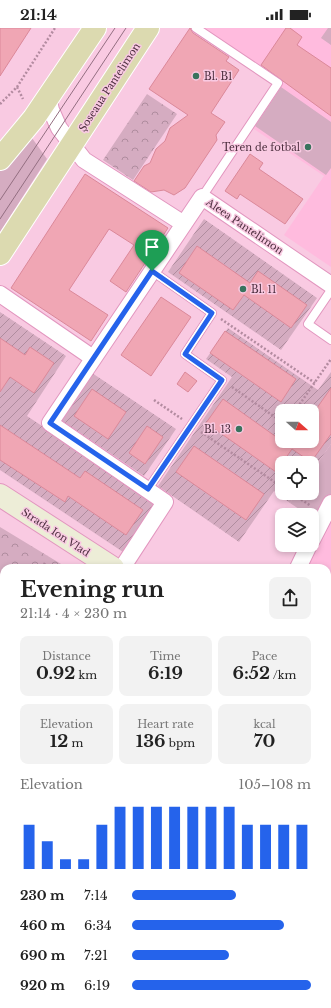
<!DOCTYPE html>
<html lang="en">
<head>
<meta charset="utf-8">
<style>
  :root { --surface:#fff; --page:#f2f2f2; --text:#222; --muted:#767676; --accent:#2563eb }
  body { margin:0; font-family:"Libre Baskerville",serif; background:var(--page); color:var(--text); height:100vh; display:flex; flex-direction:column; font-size:15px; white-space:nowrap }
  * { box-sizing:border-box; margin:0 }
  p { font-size:13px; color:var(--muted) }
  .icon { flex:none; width:22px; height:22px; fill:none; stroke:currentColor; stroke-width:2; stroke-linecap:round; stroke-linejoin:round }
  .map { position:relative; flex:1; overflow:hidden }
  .sheet { position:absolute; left:0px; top:536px; width:331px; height:444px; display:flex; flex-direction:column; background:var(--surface); border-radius:12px 12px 0 0; box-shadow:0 2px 6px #0003 }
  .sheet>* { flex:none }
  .needle { width:26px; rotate:111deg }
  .buttons { position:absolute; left:275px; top:376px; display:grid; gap:8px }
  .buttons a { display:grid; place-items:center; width:44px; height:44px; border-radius:8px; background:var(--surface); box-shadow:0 2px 6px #0003; font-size:20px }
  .pin { position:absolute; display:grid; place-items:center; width:34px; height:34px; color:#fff; margin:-41px -17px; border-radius:50% 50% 50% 0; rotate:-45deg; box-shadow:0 0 4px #0007 }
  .pin .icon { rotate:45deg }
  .round { display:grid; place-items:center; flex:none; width:42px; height:42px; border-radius:8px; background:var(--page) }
  .headline { display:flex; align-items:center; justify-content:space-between; height:68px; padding:0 20px }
  h1 { font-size:22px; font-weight:700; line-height:30px }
  .metrics { display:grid; grid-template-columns:repeat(3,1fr); gap:6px; height:68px; padding:4px 20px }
  .metrics div { display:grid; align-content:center; border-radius:8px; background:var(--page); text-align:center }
  .metrics b { font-size:17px; font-weight:700 }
  .metrics small { font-size:11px; font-weight:400 }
  .metrics p { font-size:11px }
  .chart { height:112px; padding:8px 20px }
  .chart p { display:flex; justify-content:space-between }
  .chart svg { width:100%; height:72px; margin-top:4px; stroke:var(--accent); stroke-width:6 }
  ul { padding:0 20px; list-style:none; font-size:13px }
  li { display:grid; grid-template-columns:64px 48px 1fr; align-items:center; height:30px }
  li i { height:10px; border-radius:5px; background:var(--accent) }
  .status { display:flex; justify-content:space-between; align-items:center; height:28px; padding:0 20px; background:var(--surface); direction:ltr }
  .status svg { height:11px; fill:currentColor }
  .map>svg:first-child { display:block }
  .built { fill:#ffbbde }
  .grass { fill:#d5acc1 }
  .park { fill:url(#park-crowns) }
  .garden { fill:url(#garden-furrows); fill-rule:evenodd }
  .building { fill:#f0a6b4; stroke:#db8899 }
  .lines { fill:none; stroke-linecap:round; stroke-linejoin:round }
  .lane-casing { stroke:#e296bf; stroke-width:10 }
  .street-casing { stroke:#e296bf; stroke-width:18 }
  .secondary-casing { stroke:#e296bf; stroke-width:24 }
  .primary-casing { stroke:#fff; stroke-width:24 }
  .path { stroke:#b38ba0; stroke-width:2.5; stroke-dasharray:2 2; stroke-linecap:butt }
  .lane { stroke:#fff; stroke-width:8 }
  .street { stroke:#fff; stroke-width:16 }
  .secondary { stroke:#ededd7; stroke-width:22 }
  .primary { stroke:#dcdab0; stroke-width:22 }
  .tram { stroke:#936e81; stroke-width:1 }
  .route-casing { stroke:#fff; stroke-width:8 }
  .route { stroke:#2563eb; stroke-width:5 }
  .poi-dot { fill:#39735d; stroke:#f9cae2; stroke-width:1.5 }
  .labels { text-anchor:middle; stroke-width:3; stroke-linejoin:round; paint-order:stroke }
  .poi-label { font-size:10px; fill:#4d2f3f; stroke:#f9cae2; text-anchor:start }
  .street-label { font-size:10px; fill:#4d2f3f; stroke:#f9cae2 }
</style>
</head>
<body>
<div class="status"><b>21:14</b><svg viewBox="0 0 49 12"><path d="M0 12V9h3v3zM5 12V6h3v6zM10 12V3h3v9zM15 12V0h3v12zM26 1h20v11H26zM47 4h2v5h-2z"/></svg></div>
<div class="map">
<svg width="331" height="980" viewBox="0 0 331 980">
  <defs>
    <pattern id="park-crowns" width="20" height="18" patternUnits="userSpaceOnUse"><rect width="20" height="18" fill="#d5acc1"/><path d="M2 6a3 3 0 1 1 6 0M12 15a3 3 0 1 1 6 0" fill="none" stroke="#af8c9e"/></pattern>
    <pattern id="garden-furrows" width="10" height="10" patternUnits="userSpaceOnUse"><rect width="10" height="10" fill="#d5acc1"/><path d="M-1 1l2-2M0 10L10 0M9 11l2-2" fill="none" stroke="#af8c9e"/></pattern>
  </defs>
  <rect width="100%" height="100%" fill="#f9cae2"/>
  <!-- built -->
  <path class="built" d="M198,0H331V239L284,207L324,148L251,99L280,56Z
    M331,490V592L327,591V540H307L323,501Z"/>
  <!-- grass -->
  <path class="grass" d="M328,0H331V17L321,10Z
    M281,59L331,94V140L326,147L255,98Z
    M32,110L47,131L0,204V143Z
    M331,416V470L317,493L312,490V487H308L290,475L297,465H312V443Z
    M4,632V976H327V643L331,645V980H0V638Z"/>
  <!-- park -->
  <path class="park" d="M147,66L177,86L133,152L103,132Z
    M0,499L66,539L4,540V632L0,638Z"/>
  <!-- garden -->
  <path class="garden" d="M204,191L317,270L281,322L168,244Z
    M0,284L66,328L27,388L156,474L123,524L0,442Z
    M228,300L318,362L331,344V416L312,443V435H282V465H297L290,475L274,463L239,514L158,458L232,349L206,331ZM282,383H312V413H282Z
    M92,345L176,401L144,448L61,392Z"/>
  <!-- building -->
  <path class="building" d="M0,0H31L0,48Z
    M190,0L193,5L229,29L226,33L239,42L211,85L225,94L216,107L217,112L185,160L174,167L164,162L151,164L134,153L144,138L150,135L156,121L165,113L170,100L188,87L149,61Z
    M286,0H290L302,9L297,17L331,40V88L261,37Z
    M250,126L263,135L259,141L303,171L285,196L240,166L237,171L225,163Z
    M85,146L168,200L126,264L110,253L134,217L109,201L69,262L108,287L91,313L11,260Z
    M197,218L250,255L258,243L307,277L291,300L244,267L233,282L179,245Z
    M161,269L191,289L151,348L121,327Z
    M225,303L296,351L281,374L210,325Z
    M0,310L25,327L30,319L54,335L34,365L10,349L0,364Z
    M185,344L197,353L188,364L177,356Z
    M331,360V406L311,434L292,421L276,444L206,395L223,371L282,413H312V387Z
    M92,361L126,384L108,411L74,388Z
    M0,397L80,450L85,443L143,482L126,507L68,468L65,474L0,432Z
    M147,398L163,409L145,436L129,425Z
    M194,418L264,466L246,492L176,444Z"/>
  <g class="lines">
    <defs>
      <path id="lane" d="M196,0L278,55L202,169
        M331,262L308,296L331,312
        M148,461L222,352L185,326L212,285L152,243"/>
      <path id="street" d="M48,69L51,82L59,100L84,132L184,196
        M0,266L93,330
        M312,512L331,475
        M122,540L165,474L50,395L202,169L331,257
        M298,540L309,517"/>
      <path id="secondary" d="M0,467L113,540
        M327,626L331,627"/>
      <path id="primary" d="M0,131L34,90L95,0
        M0,226L148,0"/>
    </defs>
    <!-- lane casing -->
    <use href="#lane" class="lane-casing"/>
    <!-- street casing -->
    <use href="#street" class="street-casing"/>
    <!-- secondary casing -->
    <use href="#secondary" class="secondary-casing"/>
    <!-- primary casing -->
    <use href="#primary" class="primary-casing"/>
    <!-- path -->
    <path class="path" d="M17,59L23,71
      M0,76L17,59L55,0
      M221,291L315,355
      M232,359L282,394
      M154,372L182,391
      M295,383L331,331
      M201,404L282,459
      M291,465L311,478
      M42,540L45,535
      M0,604L4,598"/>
    <!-- lane -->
    <use href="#lane" class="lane"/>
    <!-- street -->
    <use href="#street" class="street"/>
    <!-- secondary -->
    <use href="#secondary" class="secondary"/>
    <!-- primary -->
    <use href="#primary" class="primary"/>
    <!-- tram -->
    <path class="tram" d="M0,172L115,0
      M0,191L126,0"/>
  </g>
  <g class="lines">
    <defs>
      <path id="route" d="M152,243L212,285L185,326L222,352L148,461L50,395Z"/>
    </defs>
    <!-- route casing -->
    <use href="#route" class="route-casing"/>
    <!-- route -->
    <use href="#route" class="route"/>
  </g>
  <!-- markers -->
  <g class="poi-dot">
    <circle cx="196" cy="48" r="4"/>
    <circle cx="308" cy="119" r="4"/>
    <circle cx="243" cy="261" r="4"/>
    <circle cx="239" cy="401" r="4"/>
  </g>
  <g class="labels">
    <!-- poi labels -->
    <g class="poi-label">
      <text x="204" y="52">Bl. B1</text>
      <text x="300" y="123" text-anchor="end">Teren de fotbal</text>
      <text x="251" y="265">Bl. 11</text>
      <text x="231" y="405" text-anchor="end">Bl. 13</text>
    </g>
    <!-- street labels -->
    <g class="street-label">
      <text transform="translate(109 59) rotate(-57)" y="4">Șoseaua Pantelimon</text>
      <text transform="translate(245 198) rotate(34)" y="4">Aleea Pantelimon</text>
      <text transform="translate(56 504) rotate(33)" y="4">Strada Ion Vlad</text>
    </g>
  </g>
</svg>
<div class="buttons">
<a><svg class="needle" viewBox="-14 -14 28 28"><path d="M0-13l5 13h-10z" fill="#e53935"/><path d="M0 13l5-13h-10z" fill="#767676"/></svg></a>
<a><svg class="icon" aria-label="locate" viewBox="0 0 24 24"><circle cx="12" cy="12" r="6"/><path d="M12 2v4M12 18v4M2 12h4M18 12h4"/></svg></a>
<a><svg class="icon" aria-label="layers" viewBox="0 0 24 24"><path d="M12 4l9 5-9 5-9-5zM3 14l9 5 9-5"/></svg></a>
</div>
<div class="pin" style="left:152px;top:243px;background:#1e9e55"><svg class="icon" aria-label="arrive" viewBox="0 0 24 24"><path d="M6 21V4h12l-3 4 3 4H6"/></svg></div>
<section class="sheet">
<div class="headline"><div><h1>Evening run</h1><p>21:14 · 4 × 230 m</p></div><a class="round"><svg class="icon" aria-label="share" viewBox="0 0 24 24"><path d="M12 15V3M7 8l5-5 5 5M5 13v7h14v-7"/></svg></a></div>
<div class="metrics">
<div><p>Distance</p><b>0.92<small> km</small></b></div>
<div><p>Time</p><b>6:19</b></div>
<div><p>Pace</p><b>6:52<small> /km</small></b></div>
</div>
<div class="metrics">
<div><p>Elevation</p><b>12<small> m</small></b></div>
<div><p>Heart rate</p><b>136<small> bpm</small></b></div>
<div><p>kcal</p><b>70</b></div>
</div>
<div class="chart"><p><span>Elevation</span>105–108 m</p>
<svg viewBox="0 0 160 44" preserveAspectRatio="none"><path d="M5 44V17M15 44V27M25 44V38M35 44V38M45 44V17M55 44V6M65 44V6M75 44V6M85 44V6M95 44V6M105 44V6M115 44V6M125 44V17M135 44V17M145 44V17M155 44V17"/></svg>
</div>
<ul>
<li><b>230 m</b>7:14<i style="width:58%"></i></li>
<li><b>460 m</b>6:34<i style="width:85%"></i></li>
<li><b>690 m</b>7:21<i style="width:54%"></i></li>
<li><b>920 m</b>6:19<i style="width:100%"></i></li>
</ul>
</section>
</div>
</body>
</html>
